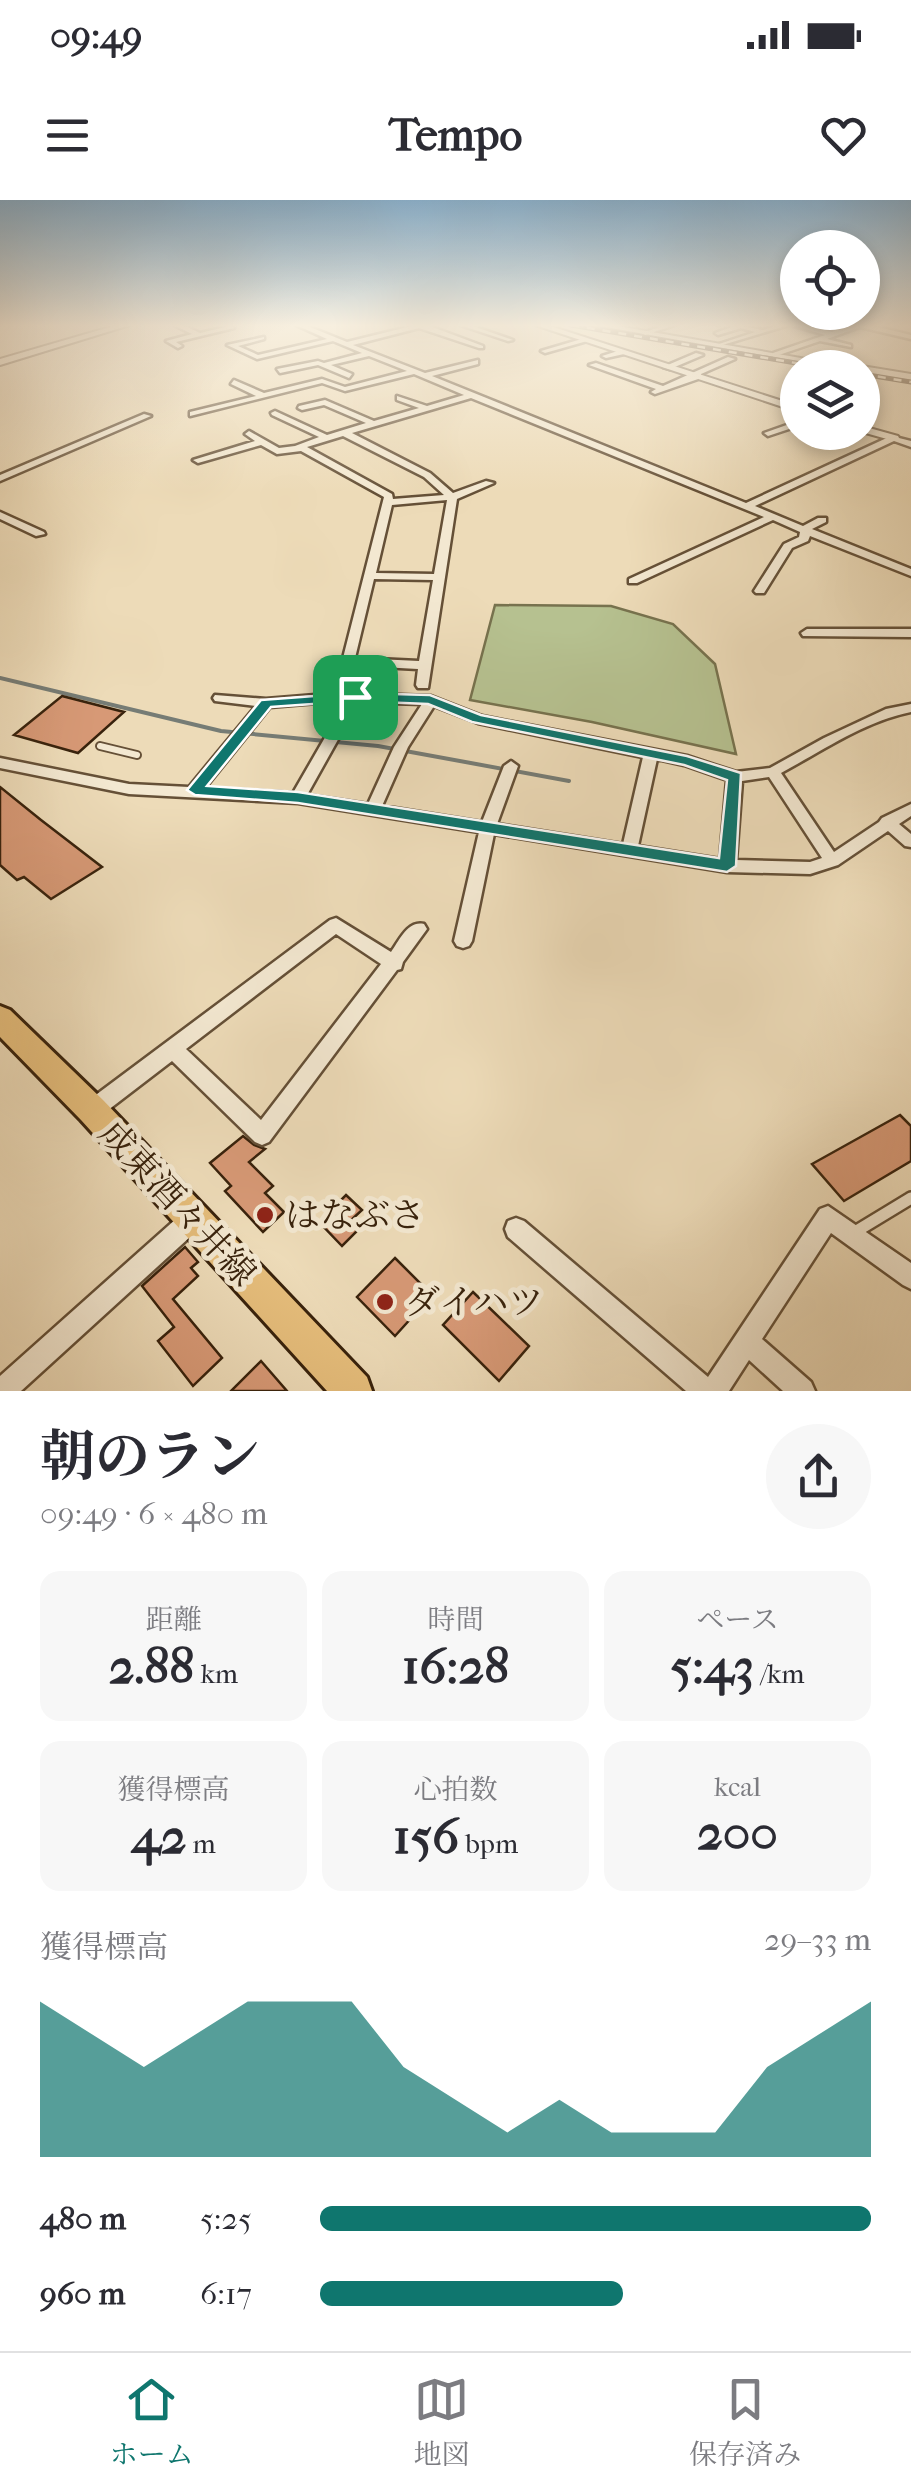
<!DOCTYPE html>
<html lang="ja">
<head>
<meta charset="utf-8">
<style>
  :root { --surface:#fff; --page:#f7f7f7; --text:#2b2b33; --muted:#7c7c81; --line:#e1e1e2; --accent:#0f766e }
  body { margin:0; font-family:"IM FELL French Canon","Noto Serif JP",serif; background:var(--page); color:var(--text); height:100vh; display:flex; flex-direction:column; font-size:38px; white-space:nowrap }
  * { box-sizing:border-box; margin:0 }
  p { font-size:32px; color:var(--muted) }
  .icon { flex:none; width:55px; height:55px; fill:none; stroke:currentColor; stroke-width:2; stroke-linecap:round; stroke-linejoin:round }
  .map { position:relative; height:1191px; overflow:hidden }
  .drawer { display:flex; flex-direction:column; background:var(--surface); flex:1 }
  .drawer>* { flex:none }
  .buttons { position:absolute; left:780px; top:30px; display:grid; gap:20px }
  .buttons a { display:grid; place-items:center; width:100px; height:100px; border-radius:50%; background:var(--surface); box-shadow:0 5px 15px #0003; font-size:50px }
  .pin { position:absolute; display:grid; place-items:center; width:85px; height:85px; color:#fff; margin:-42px; border-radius:20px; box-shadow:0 5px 15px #0006 }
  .round { display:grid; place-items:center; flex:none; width:105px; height:105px; border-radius:52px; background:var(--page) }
  .overview { display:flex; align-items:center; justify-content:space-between; height:170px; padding:0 40px }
  h1 { font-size:55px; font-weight:700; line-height:75px }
  .figures { display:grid; grid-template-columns:repeat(3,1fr); gap:15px; height:170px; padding:10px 40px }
  .figures div { display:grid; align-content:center; border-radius:20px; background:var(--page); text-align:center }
  .figures b { font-size:50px; font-weight:700 }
  .figures small { font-size:28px; font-weight:400 }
  .figures p { font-size:28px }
  .chart { height:280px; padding:20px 40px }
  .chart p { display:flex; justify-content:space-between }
  .chart svg { width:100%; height:180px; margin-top:10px; fill:var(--accent); opacity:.7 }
  ul { padding:0 40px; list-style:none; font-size:32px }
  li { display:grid; grid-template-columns:160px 120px 1fr; align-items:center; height:75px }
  li i { height:25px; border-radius:12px; background:var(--accent) }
  .status { display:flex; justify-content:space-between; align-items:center; height:70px; padding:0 50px; background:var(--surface); direction:ltr }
  .status svg { height:28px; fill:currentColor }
  header { display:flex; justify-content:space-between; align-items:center; height:130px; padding:0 40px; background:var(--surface); font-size:45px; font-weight:700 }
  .tab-bar { display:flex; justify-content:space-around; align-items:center; height:140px; border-top:2px solid var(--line); background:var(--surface); font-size:28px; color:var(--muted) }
  .tab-bar a { display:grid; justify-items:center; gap:5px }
  .tab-bar .active { color:var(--accent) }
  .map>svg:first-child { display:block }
  .green { fill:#b6c190; stroke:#77724e; stroke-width:2.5 }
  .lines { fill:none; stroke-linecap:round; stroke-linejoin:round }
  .stream { stroke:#767c75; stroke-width:4 }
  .building { fill:#d79976; stroke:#38220c; stroke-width:2.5 }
  .service-far1-casing { stroke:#655037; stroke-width:10 }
  .service-casing { stroke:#655037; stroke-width:16 }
  .minor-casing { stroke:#655037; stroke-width:5 }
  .tertiary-casing { stroke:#655037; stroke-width:4 }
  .primary-casing { stroke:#38220c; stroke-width:6 }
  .service-far1 { stroke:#f3e8d1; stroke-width:6 }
  .service { stroke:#f3e8d1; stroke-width:11 }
  .minor { fill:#f3e8d1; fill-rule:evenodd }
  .tertiary { fill:#f3e8d1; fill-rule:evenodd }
  .primary { fill:#e6be7c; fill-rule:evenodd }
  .rail-casing { stroke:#38220c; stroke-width:5 }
  .rail { stroke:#f3e8d1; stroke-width:2.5; stroke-dasharray:8; stroke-linecap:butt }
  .route { fill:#0f766e; stroke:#fff; stroke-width:2.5; fill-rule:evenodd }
  .poi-dot { fill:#8f2418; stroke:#f3e8d1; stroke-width:4 }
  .labels { text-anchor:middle; stroke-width:10; stroke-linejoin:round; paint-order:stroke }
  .near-street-label { font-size:35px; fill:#38220c; stroke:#f3e8d1 }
  .near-poi-label { font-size:35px; fill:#38220c; stroke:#f3e8d1; text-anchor:start }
</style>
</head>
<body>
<div class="status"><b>09:49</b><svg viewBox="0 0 49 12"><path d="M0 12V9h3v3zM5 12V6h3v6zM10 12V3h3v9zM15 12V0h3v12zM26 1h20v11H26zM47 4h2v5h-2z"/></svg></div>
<header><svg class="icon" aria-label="menu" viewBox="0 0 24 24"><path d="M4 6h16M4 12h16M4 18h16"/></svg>Tempo<svg class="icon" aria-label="heart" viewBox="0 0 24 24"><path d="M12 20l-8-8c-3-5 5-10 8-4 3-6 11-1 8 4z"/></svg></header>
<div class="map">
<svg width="911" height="1191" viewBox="0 0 911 1191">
  <rect width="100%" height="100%" fill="#eddbb8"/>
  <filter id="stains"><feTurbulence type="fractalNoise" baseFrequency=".002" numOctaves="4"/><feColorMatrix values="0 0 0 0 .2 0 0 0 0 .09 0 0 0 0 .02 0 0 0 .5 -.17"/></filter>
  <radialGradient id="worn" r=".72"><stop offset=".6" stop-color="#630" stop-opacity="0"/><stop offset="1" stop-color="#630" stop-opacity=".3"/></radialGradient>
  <!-- green -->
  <path class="green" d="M495,405L611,406L673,424L715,464L736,554L592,522L470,500Z"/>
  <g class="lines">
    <!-- stream -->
    <path class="stream" d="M0,478L221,531L378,546L569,581"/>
  </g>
  <!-- building -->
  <path class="building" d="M62,496L124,512L78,553L14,535Z
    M0,587L41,620L102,667L51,699L24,677L17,680L0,665Z
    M900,915L911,926V961L844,1001L812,964Z
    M243,936L254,945L265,949L249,962L273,986L265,993L284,1012L263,1032L225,991L231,986L210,963Z
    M346,995L362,1010L349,1022L357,1031L342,1046L319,1022Z
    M185,1047L198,1062L191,1068L198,1076L173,1099L222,1158L193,1186L158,1141L174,1127L142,1086Z
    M395,1058L432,1095L395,1136L357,1097Z
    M473,1092L529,1146L499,1181L443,1125Z
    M261,1161L287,1191H231Z"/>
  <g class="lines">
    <defs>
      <path id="service-far1" d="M100,546L137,555"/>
      <path id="service" d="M855,1032L911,998"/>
      <path id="minor" d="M174,125H183L200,133L225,127L223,125H231L234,128L176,142L182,146L178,148L166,141L192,134Z
        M296,125H305L347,142L416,125H427L483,146V148H479L419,128L353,145L425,173L478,160V164L432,176L746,303L891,236L911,241V247L894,241L755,306L803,326L818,318H826V322L812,329L911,369V376L810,336L808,341L792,348L764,393H756L754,391L784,344L799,337L800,332L773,320L637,383H629V379L764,317L471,198L352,233L430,273L453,293L486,281L494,283L457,299L428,488H418L416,485L418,469L344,465L342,462L384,297L301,251L277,254L261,245L198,263L193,260L255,241L245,234L249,231L279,248L295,246L319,237L272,215L271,213L275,211L327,235L366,223L324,205L302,210L298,208L299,206L325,200L374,221L419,208L397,200V196L427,206L464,195L414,174L345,191L322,183L190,216V212L256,196L231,184L234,180L264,193L322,179L345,187L407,171L369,156L331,165L352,174L349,178L318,165L280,173L277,169L318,161L324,163L362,153L333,141L257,159L227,145L264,137V139L238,146L258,155L327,139ZM343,236L424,277L444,295L393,299L392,294L307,247ZM447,300L434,374L376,373L392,305ZM374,379L433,380L419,461L355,458Z
        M460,125H470L513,140L508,141Z
        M665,125H675L645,135L642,133Z
        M737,125L763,130L779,125H789L719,146V144L755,132L741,128L718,135L715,133Z
        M792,125H803L832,132L852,125H870L911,135V139L860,127L827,139L851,145V147L820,141L773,157V153L825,135Z
        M585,138L587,141L545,153L541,151Z
        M621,150L624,154L606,158L602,156Z
        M696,153L703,155L670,169L663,167Z
        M728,157L735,159L701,174V178L655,194L651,192L656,189L589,165L596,163L663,186Z
        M144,214L151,216L0,281V275Z
        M798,221V226L768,236L764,233Z
        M0,312L44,332L45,334L36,336L0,319Z
        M807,429H911V437L803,436L801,433Z
        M340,493L431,496L482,516L687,556L736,572L770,568L824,538L886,509L911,504V512C865,521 822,551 781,573L834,652L879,622L882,618L911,604V616L899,624L911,634V647L905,646L888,631L838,665L810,674L727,672L494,634L472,741L469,746L463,748L457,746L454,741L479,632L298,603L129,594L0,568V558L129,584L189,587L256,506L215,501L213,498L215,495L266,499ZM340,501H346L293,593L205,588L270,507ZM359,502L422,504L394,547L368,604L307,595ZM434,506L478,523L643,557L623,644L497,624L518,566L511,561L504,566L482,622L382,606L408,547ZM657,559L684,565L727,580L720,659L638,646ZM769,577L822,658L810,662L736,660L742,581Z
        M336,718L391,752C399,741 408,720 424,724L427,729L403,762L401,769L397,770L269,942L262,945L255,942L172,861L99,917L92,919L85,917L82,910L85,903L330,720ZM336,734L381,764L261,920L186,849Z
        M828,1006L911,1063V1089L903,1085L831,1033L762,1139L811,1182L815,1191H783L749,1160L729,1191H686L508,1037L505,1029L508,1021L516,1018L524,1021L708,1177L820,1009Z
        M194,1007L202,1010L205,1018L202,1026L21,1191H0V1176L186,1010Z"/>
      <path id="tertiary" d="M117,125H130L0,165V159Z
        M535,125H547L798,206V212Z
        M594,125H612L858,168H836Z
        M862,166L911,174V180L862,172V168H859Z
        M862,226L898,236L899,238L894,241L862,232Z"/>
      <path id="primary" d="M0,806L10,810L103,900L367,1177L372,1191H327L81,920L0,837Z"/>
    </defs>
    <!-- service-far1 casing -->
    <use href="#service-far1" class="service-far1-casing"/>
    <!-- service casing -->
    <use href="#service" class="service-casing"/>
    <!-- minor casing -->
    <use href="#minor" class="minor-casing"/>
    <!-- tertiary casing -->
    <use href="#tertiary" class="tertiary-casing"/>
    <!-- primary casing -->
    <use href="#primary" class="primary-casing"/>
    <!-- service-far1 -->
    <use href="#service-far1" class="service-far1"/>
    <!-- service -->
    <use href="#service" class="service"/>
    <!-- minor -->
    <use href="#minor" class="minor"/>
    <!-- tertiary -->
    <use href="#tertiary" class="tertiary"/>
    <!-- primary -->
    <use href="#primary" class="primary"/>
    <defs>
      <path id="rail" d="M571,125L825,168
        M862,174L911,182"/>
    </defs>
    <!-- rail casing -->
    <use href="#rail" class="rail-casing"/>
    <!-- rail -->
    <use href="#rail" class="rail"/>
  </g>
  <!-- sky -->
  <linearGradient id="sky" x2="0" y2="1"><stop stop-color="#8bb6d6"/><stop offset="0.43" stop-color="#f7efdf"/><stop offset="1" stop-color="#f7efdf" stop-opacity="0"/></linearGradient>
  <rect width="911" height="292" fill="url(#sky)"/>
  <!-- route -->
  <path class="route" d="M355,493L430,495L481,515L687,556L741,573L736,666L727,672L298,603L195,595L187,590L261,500ZM355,501L428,504L472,522L684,565L727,580L719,658L298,592L207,586L271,507Z"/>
  <!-- markers -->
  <g class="poi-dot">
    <circle cx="265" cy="1015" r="10"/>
    <circle cx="385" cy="1102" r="10"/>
  </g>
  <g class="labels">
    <!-- near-street labels -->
    <g class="near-street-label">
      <text transform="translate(178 1003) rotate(47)" y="12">成東酒々井線</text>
    </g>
    <!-- near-poi labels -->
    <g class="near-poi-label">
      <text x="285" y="1027">はなぶさ</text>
      <text x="405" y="1114">ダイハツ</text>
    </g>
  </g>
  <rect width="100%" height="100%" filter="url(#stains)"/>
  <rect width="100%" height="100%" fill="url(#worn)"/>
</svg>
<div class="buttons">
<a><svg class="icon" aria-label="locate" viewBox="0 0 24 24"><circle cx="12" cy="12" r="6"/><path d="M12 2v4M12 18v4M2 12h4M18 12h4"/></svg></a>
<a><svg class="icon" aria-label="layers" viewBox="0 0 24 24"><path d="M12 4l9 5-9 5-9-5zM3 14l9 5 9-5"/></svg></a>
</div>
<div class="pin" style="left:355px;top:497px;background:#1e9e55"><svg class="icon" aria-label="arrive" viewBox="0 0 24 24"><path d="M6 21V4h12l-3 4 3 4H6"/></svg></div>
</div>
<section class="drawer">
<div class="overview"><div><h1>朝のラン</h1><p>09:49 · 6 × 480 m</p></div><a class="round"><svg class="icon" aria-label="share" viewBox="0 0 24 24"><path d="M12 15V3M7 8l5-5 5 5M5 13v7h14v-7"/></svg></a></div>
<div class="figures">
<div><p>距離</p><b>2.88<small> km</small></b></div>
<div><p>時間</p><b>16:28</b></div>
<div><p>ペース</p><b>5:43<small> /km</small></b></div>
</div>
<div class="figures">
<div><p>獲得標高</p><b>42<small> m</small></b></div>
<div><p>心拍数</p><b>156<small> bpm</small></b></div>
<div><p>kcal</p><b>200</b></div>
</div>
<div class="chart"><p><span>獲得標高</span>29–33 m</p>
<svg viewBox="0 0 160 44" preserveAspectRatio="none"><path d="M0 44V6L10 14L20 22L30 14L40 6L50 6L60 6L70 22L80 30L90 38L100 30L110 38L120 38L130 38L140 22L150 14L160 6V44z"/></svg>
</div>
<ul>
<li><b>480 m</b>5:25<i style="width:100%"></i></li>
<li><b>960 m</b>6:17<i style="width:55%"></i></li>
</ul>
</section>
<nav class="tab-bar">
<a class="active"><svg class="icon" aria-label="home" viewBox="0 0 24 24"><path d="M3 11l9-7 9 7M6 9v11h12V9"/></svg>ホーム</a>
<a><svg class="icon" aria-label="map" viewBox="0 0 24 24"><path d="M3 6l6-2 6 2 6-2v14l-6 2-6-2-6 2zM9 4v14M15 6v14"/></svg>地図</a>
<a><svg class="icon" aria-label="saved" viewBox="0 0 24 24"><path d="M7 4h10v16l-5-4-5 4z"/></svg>保存済み</a>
</nav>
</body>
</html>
